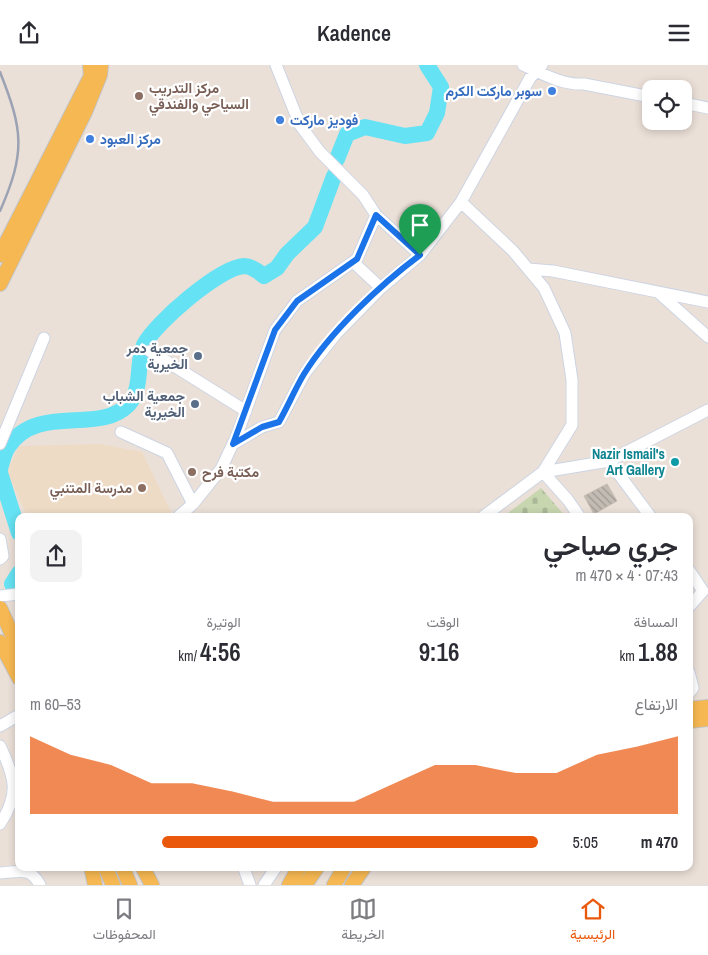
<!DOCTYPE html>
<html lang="ar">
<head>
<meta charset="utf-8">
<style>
  :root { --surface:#fff; --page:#f2f2f3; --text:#2b2b33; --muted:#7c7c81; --line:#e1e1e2; --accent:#ea580c }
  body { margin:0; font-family:"Archivo Narrow",Vazirmatn,sans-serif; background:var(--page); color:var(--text); direction:rtl; height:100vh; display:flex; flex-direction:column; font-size:19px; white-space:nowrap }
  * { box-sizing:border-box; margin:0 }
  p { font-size:16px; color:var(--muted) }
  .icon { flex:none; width:28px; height:28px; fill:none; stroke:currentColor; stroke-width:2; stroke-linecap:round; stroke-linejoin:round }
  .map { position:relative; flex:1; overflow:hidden; direction:ltr }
  .side { position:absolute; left:15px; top:448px; width:678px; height:358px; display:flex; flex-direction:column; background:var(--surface); border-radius:10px; box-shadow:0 2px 8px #0003; direction:rtl }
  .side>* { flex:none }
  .controls { position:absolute; left:642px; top:15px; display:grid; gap:10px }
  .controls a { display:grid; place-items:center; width:50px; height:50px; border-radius:10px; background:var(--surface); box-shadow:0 2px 8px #0003; font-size:25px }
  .pin { position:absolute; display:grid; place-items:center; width:42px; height:42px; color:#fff; margin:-51px -21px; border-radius:50% 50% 50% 0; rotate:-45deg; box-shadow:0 0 5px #0007 }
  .pin .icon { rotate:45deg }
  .round { display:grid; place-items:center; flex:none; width:52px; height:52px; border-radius:10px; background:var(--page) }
  .summary { display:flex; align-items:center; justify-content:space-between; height:85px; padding:0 15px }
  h1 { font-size:28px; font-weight:600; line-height:38px }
  .metrics { display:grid; grid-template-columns:repeat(3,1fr); gap:8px; height:85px; padding:5px 15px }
  .metrics div { display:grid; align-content:center }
  .metrics b { font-size:25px; font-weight:600 }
  .metrics small { font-size:14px; font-weight:400 }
  .metrics p { font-size:14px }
  .chart { height:140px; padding:10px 15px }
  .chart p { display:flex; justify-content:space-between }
  .chart svg { width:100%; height:90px; margin-top:5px; fill:var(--accent); opacity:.7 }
  ul { padding:0 15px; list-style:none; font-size:16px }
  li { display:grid; grid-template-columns:80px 60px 1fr; align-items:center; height:38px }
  li i { height:12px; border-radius:6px; background:var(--accent) }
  header { display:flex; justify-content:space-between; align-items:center; height:65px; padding:0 15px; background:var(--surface); font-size:22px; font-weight:600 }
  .tab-bar { display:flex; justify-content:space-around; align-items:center; height:70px; border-top:1px solid var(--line); background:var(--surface); font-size:14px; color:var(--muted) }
  .tab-bar a { display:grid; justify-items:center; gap:2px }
  .tab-bar .selected { color:var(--accent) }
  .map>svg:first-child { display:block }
  .education { fill:#eedbc6 }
  .cemetery { fill:url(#cemetery-stones) }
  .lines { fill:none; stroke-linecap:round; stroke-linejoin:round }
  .river { stroke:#65e2f3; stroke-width:16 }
  .building { fill:url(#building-back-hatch); stroke:#c6bcb2 }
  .minor-casing { stroke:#cdd4e2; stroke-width:13 }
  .major-casing { stroke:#c3c3c3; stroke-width:16 }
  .minor { stroke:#fff; stroke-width:11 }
  .major { stroke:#f6b852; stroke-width:14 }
  .rail { stroke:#9ba2b3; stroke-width:2.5 }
  .route-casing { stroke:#fff; stroke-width:10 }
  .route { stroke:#1a73e8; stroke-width:6 }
  .shop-dot { fill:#3f7fe0; stroke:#fff; stroke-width:2 }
  .education-dot { fill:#8d6e63; stroke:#fff; stroke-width:2 }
  .service-dot { fill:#5c6f8a; stroke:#fff; stroke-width:2 }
  .culture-dot { fill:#0f9aa8; stroke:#fff; stroke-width:2 }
  .labels { text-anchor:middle; stroke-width:4.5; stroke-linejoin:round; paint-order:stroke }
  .education-label { font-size:14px; font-weight:bold; fill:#785e54; stroke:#fff; text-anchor:start }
  .shop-label { font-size:14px; font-weight:bold; fill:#366cbe; stroke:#fff; text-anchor:start }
  .service-label { font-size:14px; font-weight:bold; fill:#4e5e75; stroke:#fff; text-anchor:end }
  .culture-label { font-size:14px; font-weight:bold; fill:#0d838f; stroke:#fff; text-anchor:end }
</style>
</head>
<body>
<header><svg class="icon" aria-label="menu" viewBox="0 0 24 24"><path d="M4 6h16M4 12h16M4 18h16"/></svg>Kadence<svg class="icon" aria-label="share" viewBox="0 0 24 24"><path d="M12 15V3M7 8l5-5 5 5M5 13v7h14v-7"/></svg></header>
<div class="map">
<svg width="708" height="820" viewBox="0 0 708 820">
  <defs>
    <pattern id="cemetery-stones" width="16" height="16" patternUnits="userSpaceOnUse" patternTransform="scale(1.25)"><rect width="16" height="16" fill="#c7d6af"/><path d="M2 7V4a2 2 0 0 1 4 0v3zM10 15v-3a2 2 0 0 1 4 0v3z" fill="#abb897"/></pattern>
    <pattern id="building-back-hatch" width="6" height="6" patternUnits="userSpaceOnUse" patternTransform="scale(1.25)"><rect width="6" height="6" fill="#c2bcb4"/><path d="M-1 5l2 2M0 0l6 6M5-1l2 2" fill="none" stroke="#9e9992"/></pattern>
  </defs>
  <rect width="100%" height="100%" fill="#ebe0d8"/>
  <!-- education -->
  <path class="education" d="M100,379L142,387L173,451H27L7,407L19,381Z"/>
  <!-- cemetery -->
  <path class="cemetery" d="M541,423L565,451H504Z"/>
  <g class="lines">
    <!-- river -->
    <path class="river" d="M337,94L347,69L365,62L405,71L427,68L437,48L441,22L427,0
      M0,404C2,397 4,388 8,382C38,337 99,371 129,339C143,323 136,297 144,280C154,259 220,202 244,201C251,201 258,206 264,211L277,203L287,189L315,162L334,111
      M0,408L19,468
      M12,519L19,508"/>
  </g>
  <!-- building -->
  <path class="building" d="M607,419L617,436L594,449L584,431Z"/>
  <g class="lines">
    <defs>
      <path id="minor" d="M276,0L300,60L320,87L363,130L376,150L420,190
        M523,0C543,9 562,20 584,19L651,32
        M684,38L708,43
        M461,137L530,13L542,0
        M353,197L381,223
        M528,204L553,206L708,237
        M659,228L708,272
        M150,286L246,346
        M121,367L167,388L193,439
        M0,379L44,273
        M233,379L262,362L279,357L305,308L336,269L381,223L420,190L461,137L513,186L544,223L565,268L572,315V360L543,407L568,435L579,451
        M609,396L650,451
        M179,451L193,439L221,404L237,370L275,265L297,236L357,194L376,150
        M484,451L543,407L609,396L708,345
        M0,474L3,491L0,494
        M689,505L703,526L689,542
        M0,531L19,529
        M689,607L693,623L689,628
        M0,661L19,650
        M0,681C15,712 20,729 0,759
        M243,801L250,820
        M0,808C19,807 30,801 40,820
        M264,820L277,801"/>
      <path id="major" d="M0,190L91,11L90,0
        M0,219L85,47L100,10L101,0
        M0,543L19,585
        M0,577L19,613
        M689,644L708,642
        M689,656L708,654
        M91,801L95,820
        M105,801L113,820
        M122,801L130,820
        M142,801L152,820
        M289,820L300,801
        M305,820L318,801
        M334,820L345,801
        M352,820L365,801"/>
    </defs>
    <!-- minor casing -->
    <use href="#minor" class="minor-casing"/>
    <!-- major casing -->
    <use href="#major" class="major-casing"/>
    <!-- minor -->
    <use href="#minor" class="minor"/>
    <!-- major -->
    <use href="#major" class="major"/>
    <!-- rail -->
    <path class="rail" d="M0,7C23,65 26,87 0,146"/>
  </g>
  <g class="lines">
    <defs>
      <path id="route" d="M376,150L420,190C381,219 330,267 304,309C295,324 288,341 279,357L262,362L233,379L275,265L297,236L357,194Z"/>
    </defs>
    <!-- route casing -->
    <use href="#route" class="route-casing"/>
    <!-- route -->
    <use href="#route" class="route"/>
  </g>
  <!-- markers -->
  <g class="shop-dot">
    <circle cx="552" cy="26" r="5"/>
    <circle cx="280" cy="55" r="5"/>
    <circle cx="90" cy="74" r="5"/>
  </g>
  <g class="education-dot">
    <circle cx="139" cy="31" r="5"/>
    <circle cx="192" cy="407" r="5"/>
    <circle cx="142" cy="423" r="5"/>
  </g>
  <g class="service-dot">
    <circle cx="198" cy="291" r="5"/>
    <circle cx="195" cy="339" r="5"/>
  </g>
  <circle class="culture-dot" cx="675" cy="397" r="5"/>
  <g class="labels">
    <!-- education labels -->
    <g class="education-label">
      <text x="149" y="28">مركز التدريب<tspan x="149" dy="16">السياحي والفندقي</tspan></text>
      <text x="202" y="412">مكتبة فرح</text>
      <text x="132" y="428" text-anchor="end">مدرسة المتنبي</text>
    </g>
    <!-- shop labels -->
    <g class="shop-label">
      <text x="542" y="31" text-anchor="end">سوبر ماركت الكرم</text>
      <text x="290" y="60">فوديز ماركت</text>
      <text x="100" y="79">مركز العبود</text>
    </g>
    <!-- service labels -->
    <g class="service-label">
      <text x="188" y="288">جمعية دمر<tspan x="188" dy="16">الخيرية</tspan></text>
      <text x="185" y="336">جمعية الشباب<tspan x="185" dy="16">الخيرية</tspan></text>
    </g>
    <!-- culture labels -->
    <g class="culture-label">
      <text x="665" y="394">Nazir Ismail's<tspan x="665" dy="16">Art Gallery</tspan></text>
    </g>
  </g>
</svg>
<div class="controls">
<a><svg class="icon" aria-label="locate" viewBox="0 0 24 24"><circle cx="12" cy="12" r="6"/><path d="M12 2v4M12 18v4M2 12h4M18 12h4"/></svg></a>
</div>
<div class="pin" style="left:420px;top:190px;background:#1e9e55"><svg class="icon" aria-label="arrive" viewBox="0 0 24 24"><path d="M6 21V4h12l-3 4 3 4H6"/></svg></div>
<section class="side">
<div class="summary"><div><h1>جري صباحي</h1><p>07:43 · 4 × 470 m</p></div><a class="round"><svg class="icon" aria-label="share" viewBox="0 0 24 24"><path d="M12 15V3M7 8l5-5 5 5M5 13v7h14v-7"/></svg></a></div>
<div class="metrics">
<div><p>المسافة</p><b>1.88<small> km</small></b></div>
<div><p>الوقت</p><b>9:16</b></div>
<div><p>الوتيرة</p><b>4:56<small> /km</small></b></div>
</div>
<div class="chart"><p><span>الارتفاع</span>53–60 m</p>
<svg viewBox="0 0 160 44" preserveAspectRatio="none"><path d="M0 44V6L10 15L20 20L30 29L40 29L50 33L60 38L70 38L80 38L90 29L100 20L110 20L120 24L130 24L140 15L150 11L160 6V44z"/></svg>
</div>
<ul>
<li><b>470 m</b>5:05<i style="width:74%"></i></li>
</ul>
</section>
</div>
<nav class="tab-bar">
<a class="selected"><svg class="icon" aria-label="home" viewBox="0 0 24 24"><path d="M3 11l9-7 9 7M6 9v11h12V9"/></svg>الرئيسية</a>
<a><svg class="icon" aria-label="map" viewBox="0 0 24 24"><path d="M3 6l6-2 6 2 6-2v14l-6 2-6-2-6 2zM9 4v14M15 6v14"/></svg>الخريطة</a>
<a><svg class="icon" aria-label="saved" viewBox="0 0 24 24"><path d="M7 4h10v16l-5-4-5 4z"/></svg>المحفوظات</a>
</nav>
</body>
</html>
